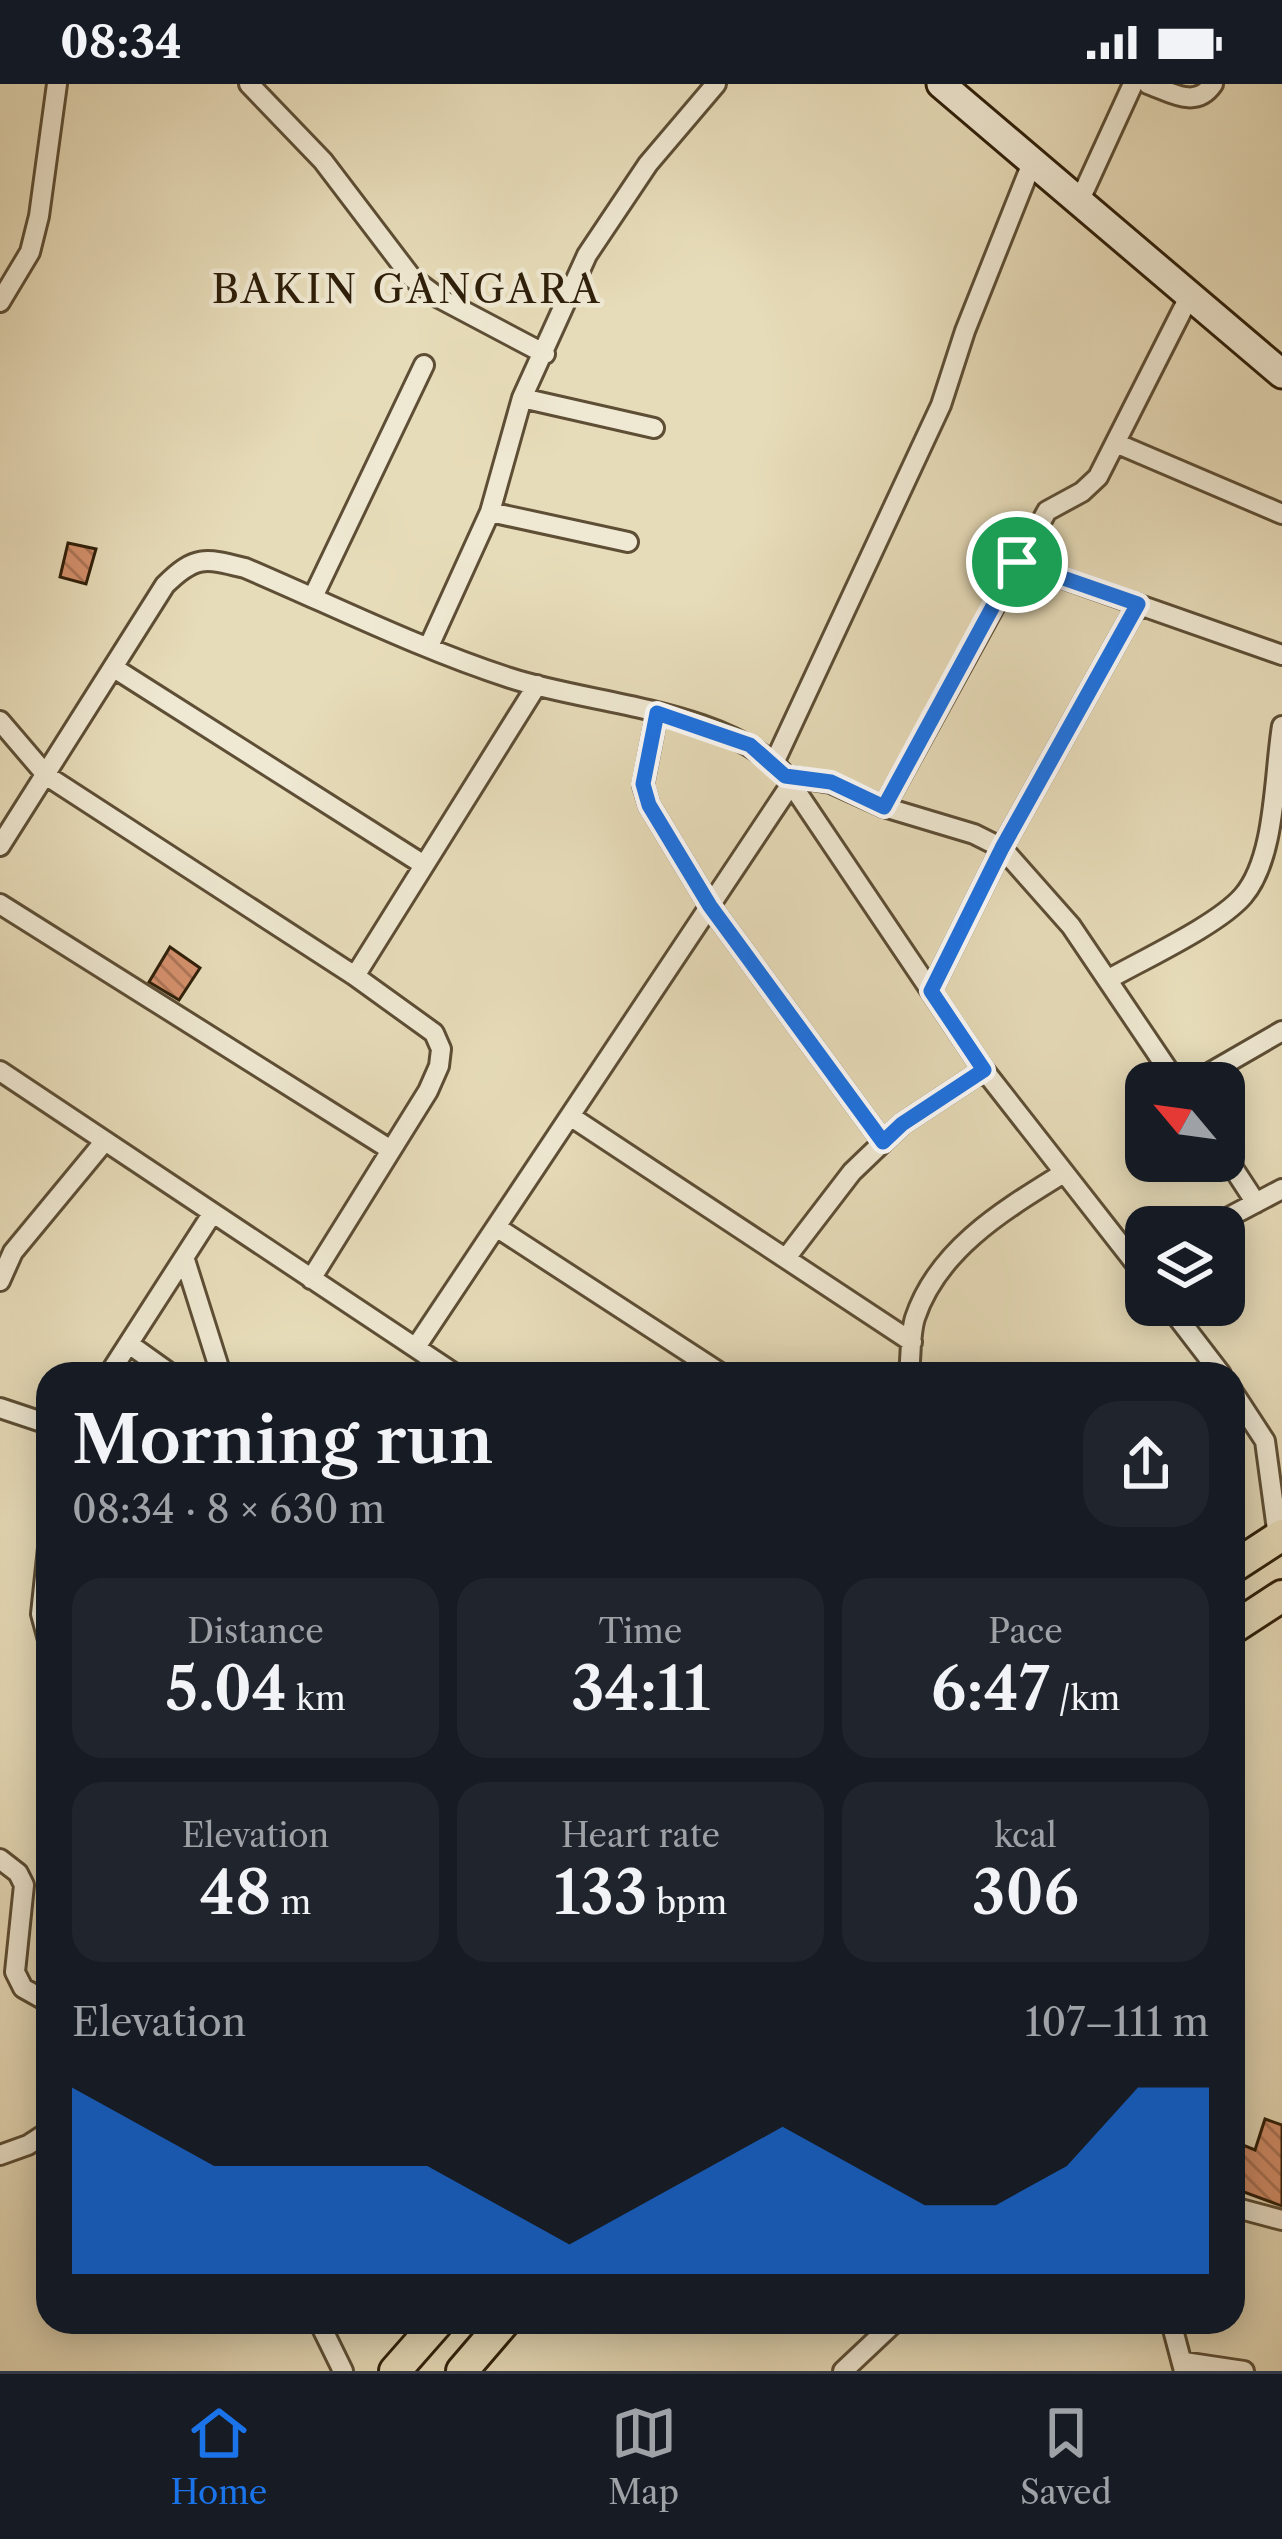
<!DOCTYPE html>
<html lang="en">
<head>
<meta charset="utf-8">
<style>
  :root { --surface:#171b24; --page:#20242c; --text:#f1f3f6; --muted:#9ea1a6; --line:#363941; --accent:#1a73e8 }
  body { margin:0; font-family:"Libre Caslon Text",serif; background:var(--page); color:var(--text); height:100vh; display:flex; flex-direction:column; font-size:45px; white-space:nowrap }
  * { box-sizing:border-box; margin:0 }
  p { font-size:39px; color:var(--muted) }
  .icon { flex:none; width:66px; height:66px; fill:none; stroke:currentColor; stroke-width:2; stroke-linecap:round; stroke-linejoin:round }
  .map { position:relative; flex:1; overflow:hidden }
  .panel { position:absolute; left:36px; top:1278px; width:1209px; height:972px; display:flex; flex-direction:column; background:var(--surface); border-radius:36px; box-shadow:0 6px 30px #0003 }
  .panel>* { flex:none }
  .needle { width:78px; rotate:299deg }
  .tools { position:absolute; left:1125px; top:978px; display:grid; gap:24px }
  .tools a { display:grid; place-items:center; width:120px; height:120px; border-radius:24px; background:var(--surface); box-shadow:0 6px 30px #0003; font-size:60px }
  .pin { position:absolute; display:grid; place-items:center; width:102px; height:102px; color:#fff; margin:-51px; border:6px solid #fff; border-radius:50%; box-shadow:0 3px 12px #0007 }
  .round { display:grid; place-items:center; flex:none; width:126px; height:126px; border-radius:36px; background:var(--page) }
  .headline { display:flex; align-items:center; justify-content:space-between; height:204px; padding:0 36px }
  h1 { font-size:66px; font-weight:600; line-height:90px }
  .metrics { display:grid; grid-template-columns:repeat(3,1fr); gap:18px; height:204px; padding:12px 36px }
  .metrics div { display:grid; align-content:center; border-radius:30px; background:var(--page); text-align:center }
  .metrics b { font-size:60px; font-weight:600 }
  .metrics small { font-size:33px; font-weight:400 }
  .metrics p { font-size:33px }
  .chart { height:336px; padding:24px 36px }
  .chart p { display:flex; justify-content:space-between }
  .chart svg { width:100%; height:216px; margin-top:12px; fill:var(--accent); opacity:.7 }
  .status { display:flex; justify-content:space-between; align-items:center; height:84px; padding:0 60px; background:var(--surface); direction:ltr }
  .status svg { height:33px; fill:currentColor }
  .dock { display:flex; justify-content:space-around; align-items:center; height:168px; border-top:3px solid var(--line); background:var(--surface); font-size:33px; color:var(--muted) }
  .dock a { display:grid; justify-items:center; gap:6px }
  .dock .selected { color:var(--accent) }
  .map>svg:first-child { display:block }
  .building { fill:url(#building-back-hatch); stroke:#2f1f09; stroke-width:3 }
  .lines { fill:none; stroke-linecap:round; stroke-linejoin:round }
  .street-casing { stroke:#5d4e35; stroke-width:24 }
  .secondary-casing { stroke:#2f1f09; stroke-width:33 }
  .primary-casing { stroke:#2f1f09; stroke-width:36 }
  .street { stroke:#efe8d2; stroke-width:18 }
  .secondary { stroke:#efe8d2; stroke-width:27 }
  .primary { stroke:#e7dcb9; stroke-width:30 }
  .route-casing { stroke:#fff; stroke-width:24 }
  .route { stroke:#1a73e8; stroke-width:15 }
  .labels { text-anchor:middle; stroke-width:9; stroke-linejoin:round; paint-order:stroke }
  .quarter-label { font-size:39px; letter-spacing:3px; fill:#2f1f09; stroke:#efe8d2 }
</style>
</head>
<body>
<div class="status"><b>08:34</b><svg viewBox="0 0 49 12"><path d="M0 12V9h3v3zM5 12V6h3v6zM10 12V3h3v9zM15 12V0h3v12zM26 1h20v11H26zM47 4h2v5h-2z"/></svg></div>
<div class="map">
<svg width="1282" height="2287" viewBox="0 0 1282 2287">
  <defs>
    <pattern id="building-back-hatch" width="6" height="6" patternUnits="userSpaceOnUse" patternTransform="scale(3)"><rect width="6" height="6" fill="#d4906c"/><path d="M-1 5l2 2M0 0l6 6M5-1l2 2" fill="none" stroke="#ac7557"/></pattern>
  </defs>
  <rect width="100%" height="100%" fill="#e7dcb9"/>
  <filter id="stains"><feTurbulence type="fractalNoise" baseFrequency=".00167" numOctaves="4"/><feColorMatrix values="0 0 0 0 .2 0 0 0 0 .09 0 0 0 0 .02 0 0 0 .5 -.17"/></filter>
  <radialGradient id="worn" r=".72"><stop offset=".6" stop-color="#630" stop-opacity="0"/><stop offset="1" stop-color="#630" stop-opacity=".3"/></radialGradient>
  <!-- building -->
  <path class="building" d="M68,459L96,465L86,500L60,493Z
    M170,863L200,884L179,916L149,898Z
    M1265,2035L1282,2041V2122L1233,2104V2057L1255,2066Z"/>
  <g class="lines">
    <defs>
      <path id="street" d="M249,0L323,77L412,194L439,214L545,270
        M1148,0C1172,9 1196,25 1213,0
        M1078,120L1133,0
        M0,218L30,168L39,132L57,0
        M522,314L654,344
        M1118,360L1282,430
        M490,428L628,458
        M1017,478L1282,571
        M313,513L424,281
        M429,562L490,428L522,314L587,171L648,80L716,0
        M114,584L424,781
        M657,629L643,701L649,721L710,822L883,1058
        M0,637L47,692L355,892L434,949L441,965L439,982L428,1007L311,1195
        M774,679L941,321L965,247L1032,79
        M786,692L831,699L884,723L974,750L1002,764L1071,842L1177,999
        M884,723L1047,427L1082,408L1098,393L1189,213
        M0,762L165,501C195,471 205,474 245,484C332,521 420,565 510,594C592,621 728,625 786,692L984,986L1146,1193
        M0,820L391,1066
        M355,892L537,601
        M1109,895C1144,875 1218,841 1243,812C1276,774 1274,691 1282,642
        M931,907L1002,764L1138,520
        M0,987L455,1290
        M1192,999L1282,947
        M570,1032L912,1258
        M1224,1070L1256,1119
        M496,1143L722,1290
        M1210,1143L1282,1105
        M786,1174L852,1088L902,1040L984,986
        M185,1176L221,1290
        M0,1197L13,1168L104,1058
        M1168,1221L1221,1290
        M129,1260L171,1290
        M416,1263L791,700
        M109,1290L212,1130
        M909,1290C911,1272 910,1250 915,1234C938,1165 1004,1126 1062,1090
        M1233,1308L1265,1357L1278,1453
        M0,1324L48,1340
        M48,1464L41,1530L48,1556
        M0,1775L18,1789L24,1801L15,1888L23,1904L48,1918
        M0,2071L28,2061L48,2048
        M1233,2123L1282,2136
        M319,2238L343,2287
        M1171,2238L1184,2287
        M1184,2278L1244,2287
        M843,2287L895,2238"/>
      <path id="secondary" d="M941,0L1282,290"/>
      <path id="primary" d="M1233,1483L1282,1451
        M1233,1544L1282,1512
        M395,2287L438,2238
        M462,2287L504,2238"/>
    </defs>
    <!-- street casing -->
    <use href="#street" class="street-casing"/>
    <!-- secondary casing -->
    <use href="#secondary" class="secondary-casing"/>
    <!-- primary casing -->
    <use href="#primary" class="primary-casing"/>
    <!-- street -->
    <use href="#street" class="street"/>
    <!-- secondary -->
    <use href="#secondary" class="secondary"/>
    <!-- primary -->
    <use href="#primary" class="primary"/>
  </g>
  <g class="lines">
    <defs>
      <path id="route" d="M1017,478L1138,520L1002,764L931,907L984,986L902,1040L883,1058L710,822L649,721L643,700L657,629L750,661L785,692L831,698L884,723Z"/>
    </defs>
    <!-- route casing -->
    <use href="#route" class="route-casing"/>
    <!-- route -->
    <use href="#route" class="route"/>
  </g>
  <g class="labels">
    <!-- quarter labels -->
    <g class="quarter-label">
      <text x="407" y="219">BAKIN GANGARA</text>
    </g>
  </g>
  <rect width="100%" height="100%" filter="url(#stains)"/>
  <rect width="100%" height="100%" fill="url(#worn)"/>
</svg>
<div class="tools">
<a><svg class="needle" viewBox="-14 -14 28 28"><path d="M0-13l5 13h-10z" fill="#e53935"/><path d="M0 13l5-13h-10z" fill="#9ea1a6"/></svg></a>
<a><svg class="icon" aria-label="layers" viewBox="0 0 24 24"><path d="M12 4l9 5-9 5-9-5zM3 14l9 5 9-5"/></svg></a>
</div>
<div class="pin" style="left:1017px;top:478px;background:#1e9e55"><svg class="icon" aria-label="arrive" viewBox="0 0 24 24"><path d="M6 21V4h12l-3 4 3 4H6"/></svg></div>
<section class="panel">
<div class="headline"><div><h1>Morning run</h1><p>08:34 · 8 × 630 m</p></div><a class="round"><svg class="icon" aria-label="share" viewBox="0 0 24 24"><path d="M12 15V3M7 8l5-5 5 5M5 13v7h14v-7"/></svg></a></div>
<div class="metrics">
<div><p>Distance</p><b>5.04<small> km</small></b></div>
<div><p>Time</p><b>34:11</b></div>
<div><p>Pace</p><b>6:47<small> /km</small></b></div>
</div>
<div class="metrics">
<div><p>Elevation</p><b>48<small> m</small></b></div>
<div><p>Heart rate</p><b>133<small> bpm</small></b></div>
<div><p>kcal</p><b>306</b></div>
</div>
<div class="chart"><p><span>Elevation</span>107–111 m</p>
<svg viewBox="0 0 160 44" preserveAspectRatio="none"><path d="M0 44V6L10 14L20 22L30 22L40 22L50 22L60 30L70 38L80 30L90 22L100 14L110 22L120 30L130 30L140 22L150 6L160 6V44z"/></svg>
</div>
</section>
</div>
<nav class="dock">
<a class="selected"><svg class="icon" aria-label="home" viewBox="0 0 24 24"><path d="M3 11l9-7 9 7M6 9v11h12V9"/></svg>Home</a>
<a><svg class="icon" aria-label="map" viewBox="0 0 24 24"><path d="M3 6l6-2 6 2 6-2v14l-6 2-6-2-6 2zM9 4v14M15 6v14"/></svg>Map</a>
<a><svg class="icon" aria-label="saved" viewBox="0 0 24 24"><path d="M7 4h10v16l-5-4-5 4z"/></svg>Saved</a>
</nav>
</body>
</html>
